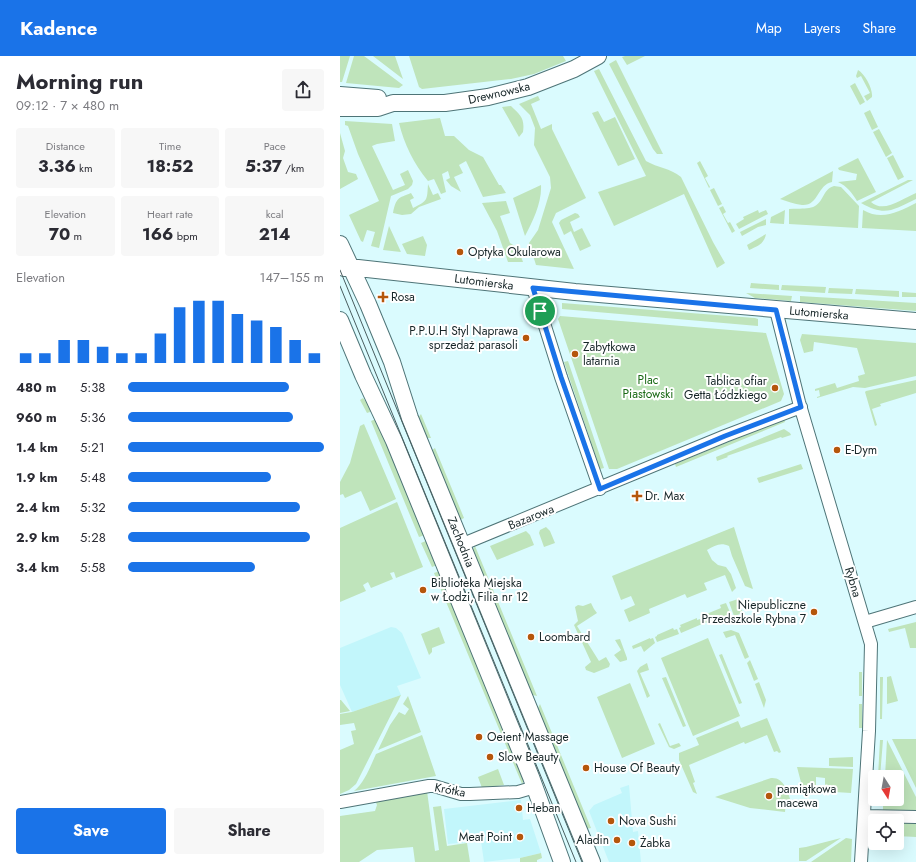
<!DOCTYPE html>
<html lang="en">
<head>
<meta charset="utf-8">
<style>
  :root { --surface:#fff; --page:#f7f7f7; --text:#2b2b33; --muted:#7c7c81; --accent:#1a73e8 }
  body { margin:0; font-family:Jost,sans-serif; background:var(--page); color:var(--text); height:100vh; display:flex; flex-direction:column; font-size:15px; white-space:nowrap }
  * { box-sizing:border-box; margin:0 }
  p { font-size:13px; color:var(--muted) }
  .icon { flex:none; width:22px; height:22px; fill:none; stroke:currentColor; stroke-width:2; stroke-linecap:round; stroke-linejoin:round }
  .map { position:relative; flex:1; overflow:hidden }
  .panel { display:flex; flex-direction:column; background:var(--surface); width:340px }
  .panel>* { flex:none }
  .needle { width:26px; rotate:169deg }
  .tools { position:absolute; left:528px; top:714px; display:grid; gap:8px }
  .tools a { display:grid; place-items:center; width:36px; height:36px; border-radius:4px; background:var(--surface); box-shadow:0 4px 16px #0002; font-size:20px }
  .pin { position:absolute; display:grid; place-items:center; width:34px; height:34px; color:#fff; margin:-17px; border:2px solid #fff; border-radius:50%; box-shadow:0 1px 4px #0007 }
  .round { display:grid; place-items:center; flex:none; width:42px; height:42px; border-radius:4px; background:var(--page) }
  .overview { display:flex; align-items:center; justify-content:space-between; height:68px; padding:0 16px }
  h1 { font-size:22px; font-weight:700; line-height:30px }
  .stats { display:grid; grid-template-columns:repeat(3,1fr); gap:6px; height:68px; padding:4px 16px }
  .stats div { display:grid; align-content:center; border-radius:4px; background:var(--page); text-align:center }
  .stats b { font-size:17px; font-weight:700 }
  .stats small { font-size:11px; font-weight:400 }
  .stats p { font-size:11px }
  .chart { height:112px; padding:8px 16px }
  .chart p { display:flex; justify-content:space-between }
  .chart svg { width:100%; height:72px; margin-top:4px; stroke:var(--accent); stroke-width:6 }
  .action { display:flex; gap:8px; margin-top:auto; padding:8px 16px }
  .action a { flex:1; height:46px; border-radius:4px; background:var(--accent); color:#fff; font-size:16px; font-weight:700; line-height:46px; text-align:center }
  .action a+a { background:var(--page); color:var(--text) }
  ul { padding:0 16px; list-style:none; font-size:13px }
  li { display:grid; grid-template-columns:64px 48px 1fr; align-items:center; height:30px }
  li i { height:10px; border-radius:5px; background:var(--accent) }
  header { display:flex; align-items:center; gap:24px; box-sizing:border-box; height:56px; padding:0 20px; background:var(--accent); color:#fff }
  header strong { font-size:19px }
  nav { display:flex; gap:22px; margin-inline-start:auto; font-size:14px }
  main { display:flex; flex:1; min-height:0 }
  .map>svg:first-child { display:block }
  .built { fill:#c2f6fb }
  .green { fill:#bfe4bb; fill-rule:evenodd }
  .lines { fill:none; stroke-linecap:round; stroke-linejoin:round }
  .minor-casing { stroke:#4e7477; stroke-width:14 }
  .major-casing { stroke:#4e7477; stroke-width:18 }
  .minor { stroke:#fff; stroke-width:12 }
  .major { stroke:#fff; stroke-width:16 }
  .tram { stroke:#495d5f; stroke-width:1 }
  .route-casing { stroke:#fff; stroke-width:8 }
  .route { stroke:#1a73e8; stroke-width:5 }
  .poi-dot { fill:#b5560b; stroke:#fff; stroke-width:1.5 }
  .labels { text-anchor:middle; stroke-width:4; stroke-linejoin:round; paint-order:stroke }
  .street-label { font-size:12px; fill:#172628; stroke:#fff }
  .poi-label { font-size:12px; fill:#172628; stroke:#fff; text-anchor:start }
  .park-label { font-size:12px; fill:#196915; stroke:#fff }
</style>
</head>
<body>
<header>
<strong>Kadence</strong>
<nav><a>Map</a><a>Layers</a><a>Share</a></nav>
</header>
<main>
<section class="panel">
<div class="overview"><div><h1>Morning run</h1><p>09:12 · 7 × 480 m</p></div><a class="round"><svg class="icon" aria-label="share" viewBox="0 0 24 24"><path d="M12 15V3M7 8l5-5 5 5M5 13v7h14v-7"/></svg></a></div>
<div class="stats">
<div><p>Distance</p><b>3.36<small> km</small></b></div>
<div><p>Time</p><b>18:52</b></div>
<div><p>Pace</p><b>5:37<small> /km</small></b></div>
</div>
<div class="stats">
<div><p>Elevation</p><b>70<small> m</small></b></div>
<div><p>Heart rate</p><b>166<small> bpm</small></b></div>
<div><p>kcal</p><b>214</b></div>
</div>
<div class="chart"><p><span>Elevation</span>147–155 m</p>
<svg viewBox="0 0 160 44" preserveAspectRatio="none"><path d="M5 44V38M15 44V38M25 44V30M35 44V30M45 44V34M55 44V38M65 44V38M75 44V26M85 44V10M95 44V6M105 44V6M115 44V14M125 44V18M135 44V22M145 44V30M155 44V38"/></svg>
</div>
<ul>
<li><b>480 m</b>5:38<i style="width:82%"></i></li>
<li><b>960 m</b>5:36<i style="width:84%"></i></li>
<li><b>1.4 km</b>5:21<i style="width:100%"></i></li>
<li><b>1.9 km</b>5:48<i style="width:73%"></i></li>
<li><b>2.4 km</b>5:32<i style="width:88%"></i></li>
<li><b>2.9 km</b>5:28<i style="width:93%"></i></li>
<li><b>3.4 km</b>5:58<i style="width:65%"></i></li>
</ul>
<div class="action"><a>Save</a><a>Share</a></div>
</section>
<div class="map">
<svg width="576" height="806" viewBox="0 0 576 806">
  <rect width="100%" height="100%" fill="#dafbfe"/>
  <!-- built -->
  <path class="built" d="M51,571L56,572L62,577L81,622L57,630L61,639L12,656L0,629V592Z
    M289,729L293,776L298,775L301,806H269L249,755L254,749L282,737L280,732Z
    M181,744L183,764L190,763L201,797L180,802L144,806L141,785L108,788L104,753Z"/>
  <!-- green -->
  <path class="green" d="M0,0H10L2,26H0Z
    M14,0H24L63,29L59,32L6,27Z
    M33,0H55L63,23Z
    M69,0H223L226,5L194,18L171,23L82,33L79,31Z
    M285,0H305L287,9L282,1Z
    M276,4L323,98H317L313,93L269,8Z
    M259,13L306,105C318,112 330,112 341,121L373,186L385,207L377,212L344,138L274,170L258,136L306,120L254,15Z
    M518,14C525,18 533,33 532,41L527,45L524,40L530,37L521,20L517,22L516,20Z
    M515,27L525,46L520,49L510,30Z
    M198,40L200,44L191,48L201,73L212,68V73L246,142L216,157L212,166L234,213L196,209L189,187L198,174L211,132L210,121L194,89L195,72L190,59L179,48Z
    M171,50C180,59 185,62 183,76L179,81L162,51Z
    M530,54L538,71L532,74L524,57Z
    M258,55L264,66L275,61L295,103L278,110L252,57Z
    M100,62L105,80H114L129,94L143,101L159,129H161L166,137L143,141L126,105L119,109L123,117L114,121L121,136L111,130L106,124L110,122L108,115L102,118L106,136L101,138L94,123L88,125C74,108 64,88 59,67Z
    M5,65L52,68L55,85L37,88L32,90L53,134L65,129L60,118L68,114L73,125L72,129L68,133L51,140L39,192L31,190L35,176L27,174L23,186L21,185L9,159L39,145L18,98L8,70L5,69Z
    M539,73L552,97L546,101L533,76Z
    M0,77L5,95L3,102L8,116L16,118L18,123L0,133Z
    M553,99L564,121L558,124L547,102Z
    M518,102L536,136L517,145C512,137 507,130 498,126L516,124L517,118L499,114L498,112Z
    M360,105L368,120L365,122L370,131L369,132L357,107Z
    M493,115L492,126C477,129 479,150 462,149C454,148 447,145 440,143Z
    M568,124H573L531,146C544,158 563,142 576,137V143C552,154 546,161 521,147Z
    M88,128L93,139L98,137L101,143L79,151L71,158L62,159L53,157C56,142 58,142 71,137L74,142L70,144L73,152C88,145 87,144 88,128Z
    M201,129C202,146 193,165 185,180L173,142Z
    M494,130L501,131L519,150L518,172L449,168V153C457,152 468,154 475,150C484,145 483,133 494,130Z
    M374,132L382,148L378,150L370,134Z
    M166,145L170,157L160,160L170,187L178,192L183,206H168L157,175L142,147Z
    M576,147V175L522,172L523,154C542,165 558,156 576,147Z
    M383,150L386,156L383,158L388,167L390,166L395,175L392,177L379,152Z
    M418,154L419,157L426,154L428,158L399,173L396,168L404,163L403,161Z
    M445,154L444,168L430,167L431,161Z
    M235,157L238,158L240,161L230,166L234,176L242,172L251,190L240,195L231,175L224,179L219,167L221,164Z
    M426,163V169L418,171L402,180L400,176Z
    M49,170L61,196L43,194Z
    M426,178C424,188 418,190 409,194L407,189Z
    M83,180L87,189L85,200L67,198L62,188Z
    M411,227L439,229V234L410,232Z
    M442,229L486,231L485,237L441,234Z
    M489,232L513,233L512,238L488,237Z
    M516,233L559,235V241L515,238Z
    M562,236L576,237V241H562Z
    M406,237L452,240L451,245L415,242Z
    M460,240L576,247V255L460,246Z
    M222,247L415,262L418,263V270L222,253Z
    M220,260L426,277L444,338L441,345L277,413H269L218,263Z
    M462,278L576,287V320L525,332L513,331L477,342V341L480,340L479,334L475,335V333L495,327L497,332L519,325L518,320L525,318L517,292L474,286L473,295L464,297L460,284Z
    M228,305L264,412L260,413L224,306Z
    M576,324V337L540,348L541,350L532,353L537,369L535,370L525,336L526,335Z
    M23,342L33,354V355L27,357L20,344Z
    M81,358L91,382H86L78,362Z
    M36,363H37L85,479L79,481L31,365Z
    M444,363L445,366L336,411L335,408Z
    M24,368L56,443L30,455L21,435L5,442L3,438L0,439V426L10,407L20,370Z
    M444,373L450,377L451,379L442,382L441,381L387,400L388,401L377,405L376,401Z
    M95,392L124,462L120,464L91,395Z
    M461,408L463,413L419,427L417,422Z
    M57,446L83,511L56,522L54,516L50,517L53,523L31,532L28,526L23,529L26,535L0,546V472Z
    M206,471L210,475L215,487L204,491L199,477L200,474Z
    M394,471L413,533L405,530L392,500L389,490C381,486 375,489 367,494L372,504L378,509L386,511L391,518L396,532L392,536L385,519L364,527L367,534L347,542L345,538L309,553L310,557L289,566L284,554L295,549L291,540L281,544L272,520Z
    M186,475L190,479L194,489L157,504L150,490Z
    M88,484L97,509L92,511L81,487Z
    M135,490L197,640L193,639L191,637L133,497V493Z
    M100,515L185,723L182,728L94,517Z
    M398,543L403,557L394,560L389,546Z
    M251,547L254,553L257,557L237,570L259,605L266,601L270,608L269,611L254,617L246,614L245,611L251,606L234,569L238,565L235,551L238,549L243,550Z
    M386,547L392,561L379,566L364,567L363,562L364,561V559L381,552L380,549Z
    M357,562V564L360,563L362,568L341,577L339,572L341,571L340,569Z
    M576,566V592H570L565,572L549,576L548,573Z
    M99,571L105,587L92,592V596L89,599L81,578Z
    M333,572L334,574L337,573L339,578L317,586L315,581L317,580V579Z
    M391,574L399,577L409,601L405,603L404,601L395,579L386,582L383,576Z
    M310,582V583L313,582L315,587L304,596L301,590L293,593L292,590Z
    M368,582L400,660L353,680L321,602Z
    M280,583L287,602V604L280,606L274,599L281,594L275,584Z
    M382,598L402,647L399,648L379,599Z
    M410,604L418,623L414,625L407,607Z
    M307,607L309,614L300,617L310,640L307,642L297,615L300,611Z
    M519,616H522V640H519Z
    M551,620L558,645L547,648V621Z
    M326,621L346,670L343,671L322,622Z
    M540,621H543L542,663H540Z
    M419,626L426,644L424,652L415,628Z
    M290,627L315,688L282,702L257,641Z
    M61,639L16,728L9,734L0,738V694L14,688L11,675L16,674L14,667L0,669V658L12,656Z
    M68,640L81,676L38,694L50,669L59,656L65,659L69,653L63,648Z
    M0,644H1L10,655L0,657Z
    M200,648L251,772L246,773L198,652Z
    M519,648H522V672H519Z
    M427,662L441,696L439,697L437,695L434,696L427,679L405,688L404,686L349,709L355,726L353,727L357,738L353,736L339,704V697L359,689L356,682L398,665L401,672Z
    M320,667L330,690L339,687L341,690L334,693L329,691L318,668Z
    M82,679L96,720L14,735C25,726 30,711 36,698Z
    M552,683H576V732Z
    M540,684H543L540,721H538Z
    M547,684L576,741V755L543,754V743H557V721H545Z
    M513,701V711L489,710V702Z
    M457,711L513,713L511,737L463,734ZM476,721L485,722V732L476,731Z
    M158,713L164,729L142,732L138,721Z
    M431,722C444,721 447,735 451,745H446L445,756L410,752L375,741Z
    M87,735L95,795L99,794L93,751L101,750L107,790L127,787L130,806H75L73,791L37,794L19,806H0V760L35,755L37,749L35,744Z
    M557,765H576V781L557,780Z
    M501,782L466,805H459V792L466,791Z
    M506,782L512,783L511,806H471Z
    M201,797L202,802L197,804V806H180V802Z"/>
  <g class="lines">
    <defs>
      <path id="minor" d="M193,232L221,321L260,433
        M436,254L459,346L531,588L529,675L521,806
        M123,488L385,380L461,351
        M525,566L576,551
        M0,746L89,730H94L121,738H130L178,736L195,731
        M525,760L576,761"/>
      <path id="major" d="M0,39L38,42
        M0,52H38L53,47H105L148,41L188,31L234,13L258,0
        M0,188L28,248L52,306L70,362L252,806
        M4,212H18L235,236L576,265
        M0,264L23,319L54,385L191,721L222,806"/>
    </defs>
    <!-- minor casing -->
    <use href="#minor" class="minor-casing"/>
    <!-- major casing -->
    <use href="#major" class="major-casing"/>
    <!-- minor -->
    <use href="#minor" class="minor"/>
    <!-- major -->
    <use href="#major" class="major"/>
    <!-- tram -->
    <path class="tram" d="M0,214L242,806
      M0,230L236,806"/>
  </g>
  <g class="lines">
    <defs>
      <path id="route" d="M193,232L436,254L461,351L385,380L260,433L221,321Z"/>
    </defs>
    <!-- route casing -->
    <use href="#route" class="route-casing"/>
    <!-- route -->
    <use href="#route" class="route"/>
  </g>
  <!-- markers -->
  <g class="poi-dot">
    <circle cx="120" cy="196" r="4"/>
    <path d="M41 235h4v4h4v4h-4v4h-4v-4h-4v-4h4z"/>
    <circle cx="186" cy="282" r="4"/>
    <circle cx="235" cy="298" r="4"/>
    <circle cx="435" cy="332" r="4"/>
    <circle cx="497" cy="394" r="4"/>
    <path d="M295 434h4v4h4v4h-4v4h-4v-4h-4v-4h4z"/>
    <circle cx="83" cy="534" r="4"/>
    <circle cx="474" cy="556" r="4"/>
    <circle cx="191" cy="581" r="4"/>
    <circle cx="139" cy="681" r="4"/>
    <circle cx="150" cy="701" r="4"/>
    <circle cx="246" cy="712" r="4"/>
    <circle cx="429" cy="740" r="4"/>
    <circle cx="179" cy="752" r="4"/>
    <circle cx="271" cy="765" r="4"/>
    <circle cx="180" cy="781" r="4"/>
    <circle cx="277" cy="784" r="4"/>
    <circle cx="292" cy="787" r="4"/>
  </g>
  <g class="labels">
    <!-- street labels -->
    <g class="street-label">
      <text transform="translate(159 37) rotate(-13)" y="4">Drewnowska</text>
      <text transform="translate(144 226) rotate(7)" y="4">Lutomierska</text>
      <text transform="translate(479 257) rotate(5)" y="4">Lutomierska</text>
      <text transform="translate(191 461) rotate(-22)" y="4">Bazarowa</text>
      <text transform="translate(121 486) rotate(68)" y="4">Zachodnia</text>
      <text transform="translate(513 526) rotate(73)" y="4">Rybna</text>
      <text transform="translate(110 734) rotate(11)" y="4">Krótka</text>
    </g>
    <!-- poi labels -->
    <g class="poi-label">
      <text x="128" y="200">Optyka Okularowa</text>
      <text x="51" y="245">Rosa</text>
      <text x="178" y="279" text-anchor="end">P.P.U.H Styl Naprawa<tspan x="178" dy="14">sprzedaż parasoli</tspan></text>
      <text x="243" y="295">Zabytkowa<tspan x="243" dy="14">latarnia</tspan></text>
      <text x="427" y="329" text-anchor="end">Tablica ofiar<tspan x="427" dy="14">Getta Łódzkiego</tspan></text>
      <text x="505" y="398">E-Dym</text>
      <text x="305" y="444">Dr. Max</text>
      <text x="91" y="531">Biblioteka Miejska<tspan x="91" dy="14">w Łodzi, Filia nr 12</tspan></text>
      <text x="466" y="553" text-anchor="end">Niepubliczne<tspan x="466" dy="14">Przedszkole Rybna 7</tspan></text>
      <text x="199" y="585">Loombard</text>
      <text x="147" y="685">Oeient Massage</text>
      <text x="158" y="705">Slow Beauty</text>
      <text x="254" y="716">House Of Beauty</text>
      <text x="437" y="737">pamiątkowa<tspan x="437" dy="14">macewa</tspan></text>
      <text x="187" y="756">Heban</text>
      <text x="279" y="769">Nova Sushi</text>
      <text x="172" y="785" text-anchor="end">Meat Point</text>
      <text x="269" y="788" text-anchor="end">Aladin</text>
      <text x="300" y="791">Żabka</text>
    </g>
    <!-- park labels -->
    <g class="park-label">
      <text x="308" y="328">Plac<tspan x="308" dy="14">Piastowski</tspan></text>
    </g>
  </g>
</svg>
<div class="tools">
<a><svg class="needle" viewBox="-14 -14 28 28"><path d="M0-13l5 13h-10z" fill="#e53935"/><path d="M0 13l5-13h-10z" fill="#7c7c81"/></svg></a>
<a><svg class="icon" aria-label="locate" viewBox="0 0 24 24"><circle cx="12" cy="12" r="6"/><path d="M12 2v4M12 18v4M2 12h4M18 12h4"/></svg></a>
</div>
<div class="pin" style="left:200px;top:255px;background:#1e9e55"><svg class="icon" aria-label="arrive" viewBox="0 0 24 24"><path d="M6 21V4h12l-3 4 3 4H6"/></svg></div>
</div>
</main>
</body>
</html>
